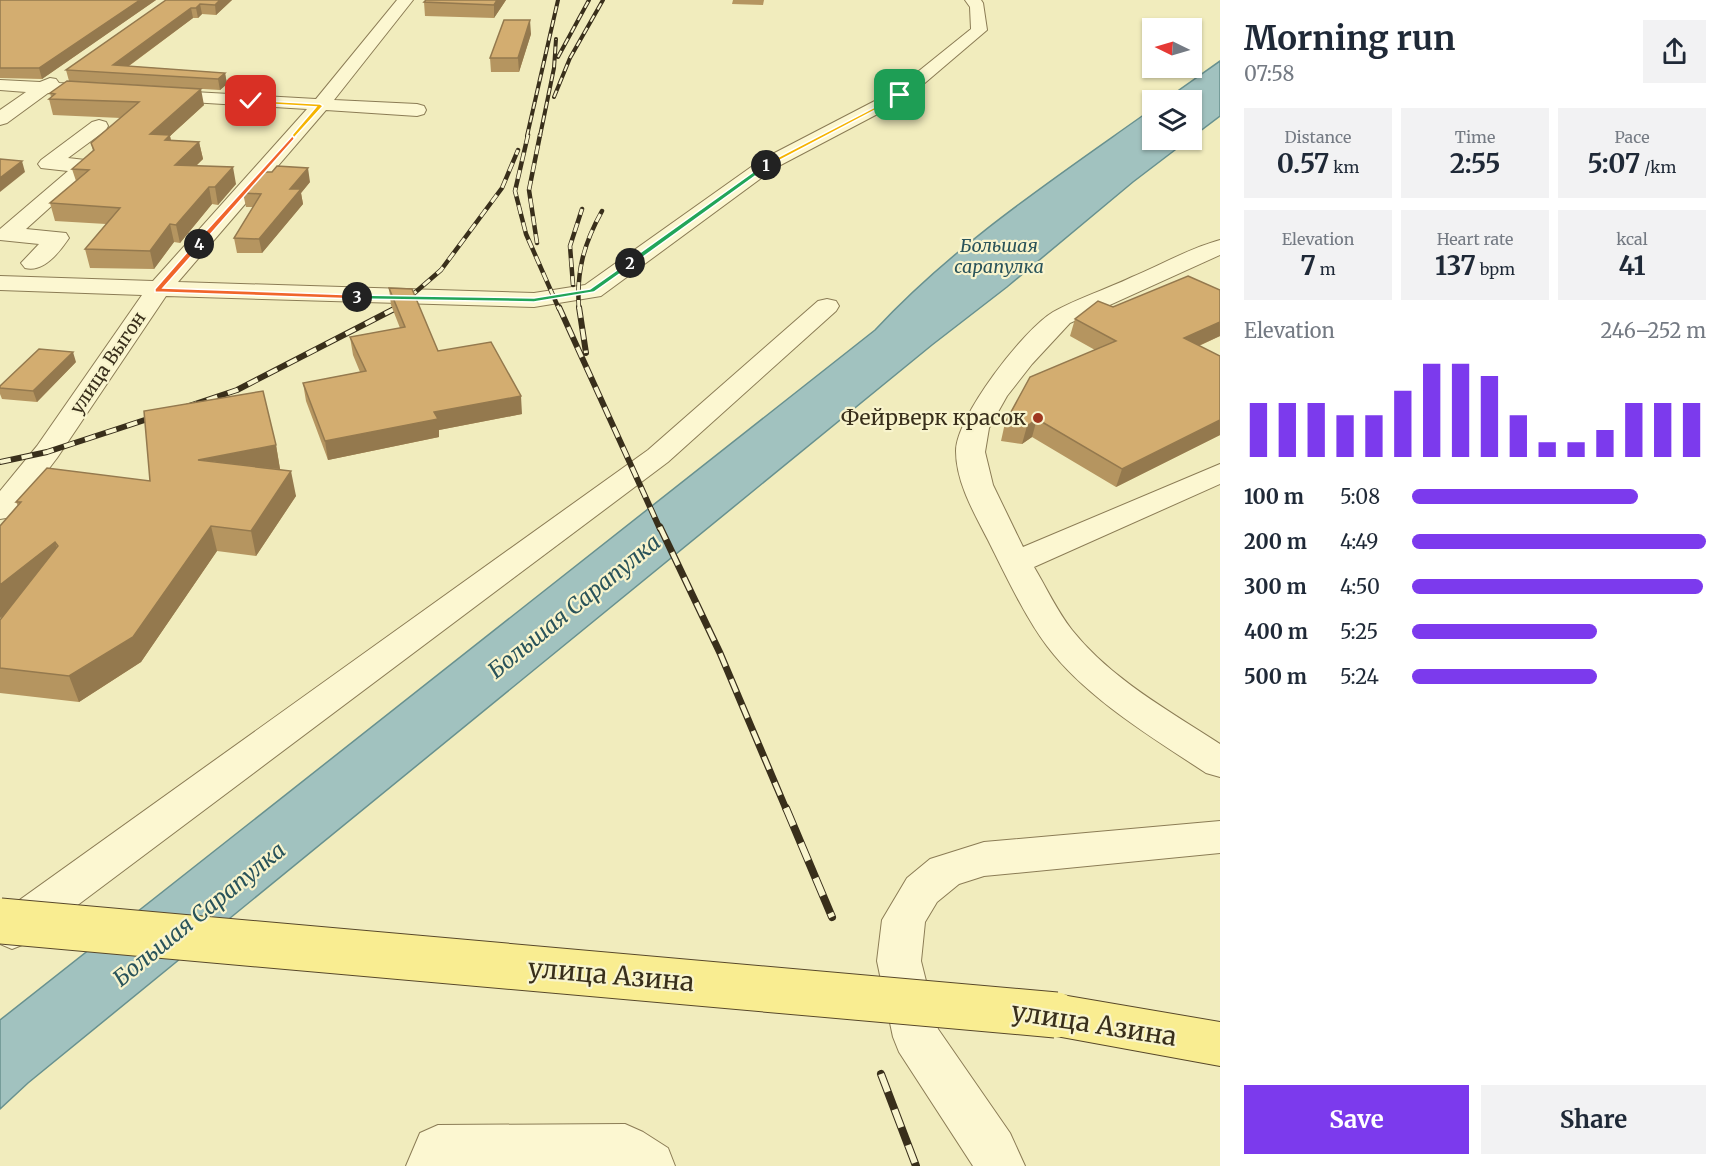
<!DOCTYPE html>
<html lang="en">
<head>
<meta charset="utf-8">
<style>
  :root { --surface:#fff; --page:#f2f2f3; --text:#1f2937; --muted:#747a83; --accent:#7c3aed }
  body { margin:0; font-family:Merriweather,serif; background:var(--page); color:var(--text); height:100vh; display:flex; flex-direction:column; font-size:22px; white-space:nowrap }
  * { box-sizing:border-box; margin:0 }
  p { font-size:20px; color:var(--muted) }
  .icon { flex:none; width:33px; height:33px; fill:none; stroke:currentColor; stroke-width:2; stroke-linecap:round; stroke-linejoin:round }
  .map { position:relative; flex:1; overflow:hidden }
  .sheet { display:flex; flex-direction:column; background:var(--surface); width:510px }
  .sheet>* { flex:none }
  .needle { width:39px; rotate:275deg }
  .fabs { position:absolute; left:1142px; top:18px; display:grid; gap:12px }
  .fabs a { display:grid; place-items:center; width:60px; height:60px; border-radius:0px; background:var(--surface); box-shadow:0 2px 4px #0004; font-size:30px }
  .pin { position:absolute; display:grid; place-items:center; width:51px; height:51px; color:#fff; margin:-26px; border-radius:12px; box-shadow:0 3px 9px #0006 }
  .km { position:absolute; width:30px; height:30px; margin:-15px; border-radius:50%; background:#222; color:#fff; font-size:16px; line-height:30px; text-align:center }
  .round { display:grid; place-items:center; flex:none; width:63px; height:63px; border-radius:0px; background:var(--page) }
  .headline { display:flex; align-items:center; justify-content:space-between; height:102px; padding:0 24px }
  h1 { font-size:33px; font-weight:700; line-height:45px }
  .metrics { display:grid; grid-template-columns:repeat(3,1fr); gap:9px; height:102px; padding:6px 24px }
  .metrics div { display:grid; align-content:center; border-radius:0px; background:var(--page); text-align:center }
  .metrics b { font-size:26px; font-weight:700 }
  .metrics small { font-size:16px; font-weight:400 }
  .metrics p { font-size:16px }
  .chart { height:168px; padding:12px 24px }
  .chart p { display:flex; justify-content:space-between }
  .chart svg { width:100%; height:108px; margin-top:6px; stroke:var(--accent); stroke-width:6 }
  .action { display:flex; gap:12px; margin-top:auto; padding:12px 24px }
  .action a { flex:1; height:69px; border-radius:0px; background:var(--accent); color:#fff; font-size:24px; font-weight:700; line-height:69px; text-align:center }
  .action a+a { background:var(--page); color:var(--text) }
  ul { padding:0 24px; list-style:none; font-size:20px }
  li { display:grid; grid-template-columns:96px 72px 1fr; align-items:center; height:45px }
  li i { height:15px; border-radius:8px; background:var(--accent) }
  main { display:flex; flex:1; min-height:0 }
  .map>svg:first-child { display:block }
  .water { fill:#a1c2bf; stroke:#68918f; stroke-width:1.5 }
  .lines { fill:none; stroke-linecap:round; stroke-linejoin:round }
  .minor-casing { stroke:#8b7c55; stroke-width:2 }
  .major-casing { stroke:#58482a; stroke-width:2 }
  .minor { fill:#fcf7d1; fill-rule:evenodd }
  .major { fill:#f9ed91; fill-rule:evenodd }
  .rail-far4-casing { stroke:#392f1b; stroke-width:4 }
  .rail-far3-casing { stroke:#392f1b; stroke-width:4.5 }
  .rail-far2-casing { stroke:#392f1b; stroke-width:6 }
  .rail-far1-casing { stroke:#392f1b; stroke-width:7 }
  .rail-casing { stroke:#392f1b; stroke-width:8 }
  .rail-far4 { stroke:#f8f4cd; stroke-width:2; stroke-dasharray:7; stroke-linecap:butt }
  .rail-far3 { stroke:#f8f4cd; stroke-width:3; stroke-dasharray:9; stroke-linecap:butt }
  .rail-far2 { stroke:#f8f4cd; stroke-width:4; stroke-dasharray:11; stroke-linecap:butt }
  .rail-far1 { stroke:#f8f4cd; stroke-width:4.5; stroke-dasharray:14; stroke-linecap:butt }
  .rail { stroke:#f8f4cd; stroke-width:6; stroke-dasharray:19; stroke-linecap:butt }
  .major-bridge-casing { stroke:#58482a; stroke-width:47; stroke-linecap:butt }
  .major-bridge { stroke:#f9ed91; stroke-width:45 }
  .wall { fill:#b59560 }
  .shaded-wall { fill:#94794e }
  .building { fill:#d3ad70; stroke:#94794e; stroke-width:1.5 }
  .split-1 { fill:#f5b400; stroke:#fff; stroke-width:1.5 }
  .split-2 { fill:#22a559; stroke:#fff; stroke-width:1.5 }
  .split-3 { fill:#22a559; stroke:#fff; stroke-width:1.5 }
  .split-4 { fill:#f0652b; stroke:#fff; stroke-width:1.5 }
  .split-5 { fill:#f0652b; stroke:#fff; stroke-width:1.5 }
  .split-6 { fill:#f5b400; stroke:#fff; stroke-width:1.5 }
  .poi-dot { fill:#9f3820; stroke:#f8f4cd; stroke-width:2 }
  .labels { text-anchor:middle; stroke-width:4.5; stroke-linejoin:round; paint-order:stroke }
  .far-water-label { font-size:18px; font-style:italic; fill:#29535a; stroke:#f8f4cd }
  .far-street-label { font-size:18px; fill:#392f1b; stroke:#f8f4cd }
  .poi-label { font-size:21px; fill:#392f1b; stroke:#f8f4cd; text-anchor:end }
  .water-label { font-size:22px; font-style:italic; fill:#29535a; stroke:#f8f4cd }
  .near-street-label { font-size:26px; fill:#392f1b; stroke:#f8f4cd }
</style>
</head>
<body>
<main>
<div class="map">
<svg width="1220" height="1166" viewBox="0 0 1220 1166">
  <rect width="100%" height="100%" fill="#f1ecbd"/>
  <!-- water -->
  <path class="water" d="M1220,61V116L1191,138V100H1165Z
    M1152,109V140H1188L1133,182L1007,287L932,345L28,1083L0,1109V1020L875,330C956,243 1055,178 1152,109Z"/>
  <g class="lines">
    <defs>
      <path id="minor" d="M397,0H413L334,100L417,104L424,106L426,110L424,114L417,116L326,110L178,282L534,293L585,285L761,160L894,91L971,29L970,7L965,0H981L983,3L987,30L906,99L775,168L601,296L534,307L166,296L57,458L12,517L0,519V491L37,446L142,295L0,290V276L153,281L307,109L158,100L152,99L149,95L152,91L158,90L316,99Z
        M50,78L56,79L59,83L103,86L109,87L112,91L109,95L103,96L48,93L7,123L0,125V110L26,92L0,90V80L40,82Z
        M99,120L106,122L108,126L106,130L68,158L94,161L97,165L26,229L66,233L69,238C59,253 43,273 25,268L21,263L39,244L0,240V229L68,171L41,168L38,164L41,160L92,122Z
        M1220,240V255L1070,323L1032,364L1007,396L989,428L985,452L993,485L1023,547L1220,464V484L1034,567C1046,587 1057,611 1072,630C1110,678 1169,711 1220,744V777L1206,773C1153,738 1086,698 1047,646C1025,617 1004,572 988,540C974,513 956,482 956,451C956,417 1024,329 1053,312C1078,298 1107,289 1132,277C1161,265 1190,248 1220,240Z
        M827,299L836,301L839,306L836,311L668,462L27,943L12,949L0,944V914L648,450L818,301Z
        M1220,821V853L984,876L959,884L937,902L925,922L921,961L938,1029L1010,1133L1025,1166H973L899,1052L893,1037L877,961L882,920L907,878L930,859L984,842Z
        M625,1124L643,1132L668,1148L675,1166H406L420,1133L438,1125Z"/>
      <path id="major" d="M1056,994L1220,1022V1066L1056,1036L1040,1030L1033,1015L1040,1000Z"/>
    </defs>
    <!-- minor casing -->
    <use href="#minor" class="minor-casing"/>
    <!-- major casing -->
    <use href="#major" class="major-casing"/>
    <!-- minor -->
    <use href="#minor" class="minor"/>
    <!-- major -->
    <use href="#major" class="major"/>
    <defs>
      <path id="rail-far4" d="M558,57L589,0
        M554,97L570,58L603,0
        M527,136L558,0
        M540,136L554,68L556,39"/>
      <path id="rail-far3" d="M528,135L515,191L526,234L559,309
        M537,243L529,190L540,135
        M573,285L570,246L582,209
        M396,309L441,270L502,188L518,150
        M579,309C576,272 584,243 602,211"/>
      <path id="rail-far2" d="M559,307L660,529
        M579,307L586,353
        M186,407L237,390L398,307
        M0,462L47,452L160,415"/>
      <path id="rail-far1" d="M660,527L720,653L786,809"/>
      <path id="rail" d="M786,808L832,917
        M881,1074L916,1166"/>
    </defs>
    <!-- rail-far4 casing -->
    <use href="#rail-far4" class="rail-far4-casing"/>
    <!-- rail-far3 casing -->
    <use href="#rail-far3" class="rail-far3-casing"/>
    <!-- rail-far2 casing -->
    <use href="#rail-far2" class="rail-far2-casing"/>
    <!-- rail-far1 casing -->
    <use href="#rail-far1" class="rail-far1-casing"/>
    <!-- rail casing -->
    <use href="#rail" class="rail-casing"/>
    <!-- rail-far4 -->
    <use href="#rail-far4" class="rail-far4"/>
    <!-- rail-far3 -->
    <use href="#rail-far3" class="rail-far3"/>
    <!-- rail-far2 -->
    <use href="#rail-far2" class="rail-far2"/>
    <!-- rail-far1 -->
    <use href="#rail-far1" class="rail-far1"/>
    <!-- rail -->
    <use href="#rail" class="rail"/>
    <defs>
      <path id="major-bridge" d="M0,921L1056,1015"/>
    </defs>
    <!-- major-bridge casing -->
    <use href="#major-bridge" class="major-bridge-casing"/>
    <!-- major-bridge -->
    <use href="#major-bridge" class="major-bridge"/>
  </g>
  <!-- wall -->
  <path class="wall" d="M0,0H156L42,79L0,78Z
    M166,0H232L216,15L202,14L198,18H193L129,66L225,73L227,84L220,90L69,81L66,70Z
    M426,0H506L494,18L425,16L424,2Z
    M733,0H764L763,5L732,4Z
    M531,34L519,72H491L490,58Z
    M50,93L204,105L170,136L171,140L199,142L203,159L196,166L236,184L218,205L212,204L180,243L174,242L154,269L90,268L85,249L106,224L55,221L50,203L76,181L72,169L93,151L91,143L121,118L53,115L49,99L51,97Z
    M310,182L301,193L303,204L262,253H237L234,238L253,207H246L243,193Z
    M389,288L438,351L522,414L439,430V437L328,460L306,401L303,383L360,372L353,355L350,337L400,328L391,305Z
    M1220,290V336L1199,346L1220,356V435L1116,487L1032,437L1022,444L1001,441L1005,423L1095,350L1070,336L1075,319L1113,307Z
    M76,362L37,402L2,399L0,394V386Z
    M276,445L280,469L296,496L256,556L217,551L141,662L79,702L0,693V620L4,615L0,618V526L18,506L16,502L150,481Z"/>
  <!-- shaded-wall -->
  <path class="shaded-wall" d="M140,0H156L42,79L39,68Z
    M220,0H232L216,15L215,5Z
    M497,0H506L494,18V5Z
    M200,4L202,14L198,18L196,8Z
    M191,8L193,18L119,73L113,65Z
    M530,20L531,34L519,72L518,58Z
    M225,73L227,84L220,90L218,79Z
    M201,89L204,105L170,136L173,152L150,134Z
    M199,142L203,159L179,182L175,165Z
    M22,161L25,172L0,192V178Z
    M233,167L236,184L218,205L215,187Z
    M308,168L310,182L301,193L303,204L262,253L259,239L290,189Z
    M209,187L212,204L180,243L176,225Z
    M170,224L174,242L154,269L150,251Z
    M1220,322V336L1178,355L1184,338Z
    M73,352L76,362L37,402L33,391Z
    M521,396L522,414L439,430V437L328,460L325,441L434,412Z
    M1037,419L1032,437L1022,444L1027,426Z
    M1220,420V435L1116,487L1122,469Z
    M276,445L280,469L198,460Z
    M291,471L296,496L256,556L251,531Z
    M211,526L217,551L141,662L79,702L69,676Z
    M55,542L64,568L0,618V585Z"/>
  <!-- building -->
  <path class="building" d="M0,0H140L39,68H0Z
    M166,0H220L215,5L200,4L196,8H191L113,65L225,73L218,79L66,70Z
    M426,0H497L494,5L424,2Z
    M504,20H530L518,58H490Z
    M67,81L201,89L150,134L170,135L165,140L199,142L175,165L233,167L215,187H209L176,225L170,224L150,251L85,249L120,208L50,203L89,170L72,169L94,150L91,143L139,102L49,99L55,94L50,93Z
    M0,159L22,161L0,178Z
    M277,166L308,168L290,189H301L259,239L234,238L261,194L243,193L261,172H272Z
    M1188,276L1220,290V322L1184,338L1220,356V420L1122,469L1037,419L1027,426L1005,423L1030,377L1116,341L1075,319L1098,301L1113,307Z
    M389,288L412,289L438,351L491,342L521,396L434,412L438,419L325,441L303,383L366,371L350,337L405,327Z
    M39,349L73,352L33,391L0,388V386Z
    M263,391L276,445L198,460L291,471L251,531L211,526L133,637L69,676L0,668V620L58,546L55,542L0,585V526L21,502H16L47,468L150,481L144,411Z"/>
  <!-- split-1 -->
  <path class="split-1" d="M900,94L902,96L769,166L763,165Z"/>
  <!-- split-2 -->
  <path class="split-2" d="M766,163L769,166L632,265H627V262Z"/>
  <!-- split-3 -->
  <path class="split-3" d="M630,261L632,265L594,292L534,302L357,299L353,297L357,295L534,298L590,289Z"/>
  <!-- split-4 -->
  <path class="split-4" d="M196,242L202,244L163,288L357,295L361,297L357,299L155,292V289Z"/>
  <!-- split-5 -->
  <path class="split-5" d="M294,134L296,137L201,245H196V242Z"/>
  <!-- split-6 -->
  <path class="split-6" d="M249,100L320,104L323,106L294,138L292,135L316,107L251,103Z"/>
  <!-- markers -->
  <circle class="poi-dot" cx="1038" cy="418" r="6"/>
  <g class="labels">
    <!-- far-water labels -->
    <g class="far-water-label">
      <text x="999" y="252">Большая<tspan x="999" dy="21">сарапулка</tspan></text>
    </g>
    <!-- far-street labels -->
    <g class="far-street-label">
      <text transform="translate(108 363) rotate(-56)" y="6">улица Выгон</text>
    </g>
    <!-- poi labels -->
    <g class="poi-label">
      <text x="1026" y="425">Фейрверк красок</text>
    </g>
    <!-- water labels -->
    <g class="water-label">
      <text transform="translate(574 606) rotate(-39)" y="8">Большая Сарапулка</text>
      <text transform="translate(199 914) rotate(-39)" y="8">Большая Сарапулка</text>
    </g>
    <!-- near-street labels -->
    <g class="near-street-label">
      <text transform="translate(611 975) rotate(5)" y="9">улица Азина</text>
      <text transform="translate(1094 1024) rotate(9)" y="9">улица Азина</text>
    </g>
  </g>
</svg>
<div class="fabs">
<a><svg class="needle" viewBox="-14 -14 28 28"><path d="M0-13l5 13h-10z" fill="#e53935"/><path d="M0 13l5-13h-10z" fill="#747a83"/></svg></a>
<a><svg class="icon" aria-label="layers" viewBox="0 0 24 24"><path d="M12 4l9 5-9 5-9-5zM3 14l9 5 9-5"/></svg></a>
</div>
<div class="pin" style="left:900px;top:95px;background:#1e9e55"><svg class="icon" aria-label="arrive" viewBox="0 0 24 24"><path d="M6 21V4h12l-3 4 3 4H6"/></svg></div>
<div class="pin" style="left:251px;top:101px;background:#d93025"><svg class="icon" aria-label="check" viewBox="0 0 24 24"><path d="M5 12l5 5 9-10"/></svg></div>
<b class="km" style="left:766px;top:165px">1</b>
<b class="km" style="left:630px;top:263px">2</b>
<b class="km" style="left:357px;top:297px">3</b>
<b class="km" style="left:199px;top:244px">4</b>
</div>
<section class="sheet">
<div class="headline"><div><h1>Morning run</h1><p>07:58</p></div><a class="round"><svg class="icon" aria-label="share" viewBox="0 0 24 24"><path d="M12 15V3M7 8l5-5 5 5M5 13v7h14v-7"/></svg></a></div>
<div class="metrics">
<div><p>Distance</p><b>0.57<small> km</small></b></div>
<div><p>Time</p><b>2:55</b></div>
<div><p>Pace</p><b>5:07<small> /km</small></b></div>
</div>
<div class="metrics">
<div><p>Elevation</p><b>7<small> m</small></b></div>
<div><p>Heart rate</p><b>137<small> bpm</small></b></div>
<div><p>kcal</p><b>41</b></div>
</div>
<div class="chart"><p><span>Elevation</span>246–252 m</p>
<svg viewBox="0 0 160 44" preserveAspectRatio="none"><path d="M5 44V22M15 44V22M25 44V22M35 44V27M45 44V27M55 44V17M65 44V6M75 44V6M85 44V11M95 44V27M105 44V38M115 44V38M125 44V33M135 44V22M145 44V22M155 44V22"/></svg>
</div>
<ul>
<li><b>100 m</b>5:08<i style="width:77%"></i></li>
<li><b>200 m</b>4:49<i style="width:100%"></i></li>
<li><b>300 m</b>4:50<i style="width:99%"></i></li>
<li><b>400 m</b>5:25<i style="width:63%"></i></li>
<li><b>500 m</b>5:24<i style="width:63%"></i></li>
</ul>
<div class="action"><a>Save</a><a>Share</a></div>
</section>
</main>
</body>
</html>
